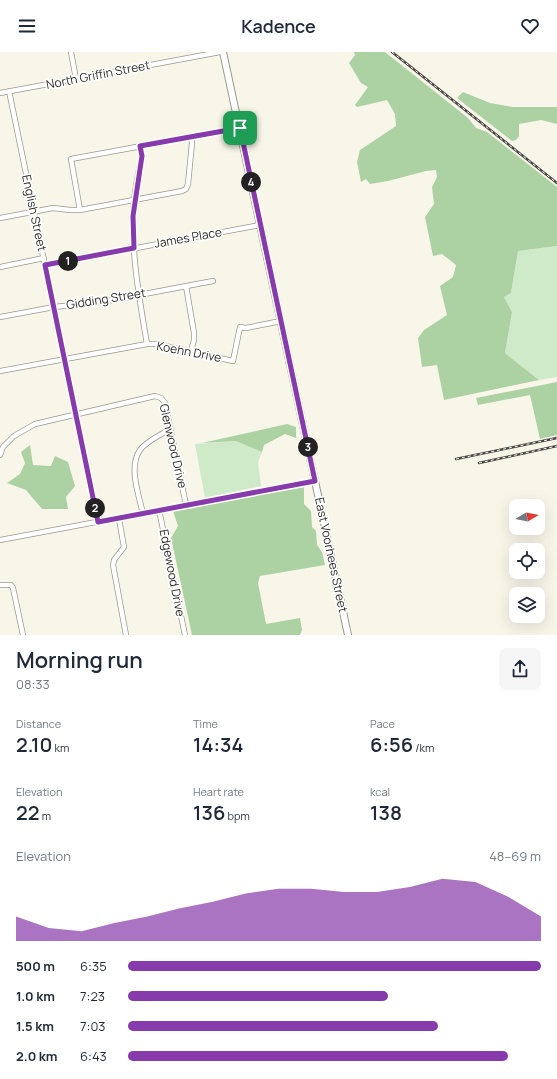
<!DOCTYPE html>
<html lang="en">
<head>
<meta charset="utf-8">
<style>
  :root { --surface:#fff; --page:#f6f6f7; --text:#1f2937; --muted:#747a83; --accent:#873aab }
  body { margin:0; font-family:Manrope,sans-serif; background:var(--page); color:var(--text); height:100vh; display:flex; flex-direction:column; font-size:15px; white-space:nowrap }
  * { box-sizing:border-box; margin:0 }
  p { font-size:13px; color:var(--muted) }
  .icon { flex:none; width:22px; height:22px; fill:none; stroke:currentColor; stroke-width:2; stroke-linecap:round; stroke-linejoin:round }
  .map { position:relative; height:583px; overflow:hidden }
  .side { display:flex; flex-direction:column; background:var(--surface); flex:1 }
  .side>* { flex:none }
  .needle { width:26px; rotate:80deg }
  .fabs { position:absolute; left:509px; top:447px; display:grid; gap:8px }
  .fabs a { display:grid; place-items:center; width:36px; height:36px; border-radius:8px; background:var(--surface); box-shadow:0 4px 16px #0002; font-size:20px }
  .pin { position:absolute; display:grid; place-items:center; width:34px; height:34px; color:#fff; margin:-17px; border-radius:8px; box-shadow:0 2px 6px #0006 }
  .km { position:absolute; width:20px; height:20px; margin:-10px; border-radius:50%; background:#222; color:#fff; font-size:11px; line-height:20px; text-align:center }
  .round { display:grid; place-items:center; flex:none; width:42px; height:42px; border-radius:8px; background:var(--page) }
  .summary { display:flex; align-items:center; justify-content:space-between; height:68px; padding:0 16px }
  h1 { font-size:22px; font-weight:600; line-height:30px }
  .figures { display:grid; grid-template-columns:repeat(3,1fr); gap:6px; height:68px; padding:4px 16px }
  .figures div { display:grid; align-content:center }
  .figures b { font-size:20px; font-weight:600 }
  .figures small { font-size:11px; font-weight:400 }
  .figures p { font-size:11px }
  .chart { height:112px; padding:8px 16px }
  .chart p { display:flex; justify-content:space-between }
  .chart svg { width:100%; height:72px; margin-top:4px; fill:var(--accent); opacity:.7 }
  ul { padding:0 16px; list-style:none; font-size:13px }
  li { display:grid; grid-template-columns:64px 48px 1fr; align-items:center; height:30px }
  li i { height:10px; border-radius:5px; background:var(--accent) }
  header { display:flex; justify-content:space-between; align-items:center; height:52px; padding:0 16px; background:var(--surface); font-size:18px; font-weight:600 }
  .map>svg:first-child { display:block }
  .green { fill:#cfeac9 }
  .forest { fill:#acd2a4 }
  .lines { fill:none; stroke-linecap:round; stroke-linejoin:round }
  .street-casing { stroke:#9a978c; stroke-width:6 }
  .secondary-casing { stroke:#9a978c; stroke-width:8 }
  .street { stroke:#fff; stroke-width:4.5 }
  .secondary { stroke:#fff; stroke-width:6 }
  .rail-casing { stroke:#484641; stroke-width:2.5 }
  .rail { stroke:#fff; stroke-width:1; stroke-dasharray:3; stroke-linecap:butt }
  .route-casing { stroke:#fff; stroke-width:8 }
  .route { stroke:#873aab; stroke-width:5 }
  .labels { text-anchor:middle; stroke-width:3.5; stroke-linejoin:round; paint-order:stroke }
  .street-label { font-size:12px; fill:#2e2c28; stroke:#fff }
</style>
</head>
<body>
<header><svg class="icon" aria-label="menu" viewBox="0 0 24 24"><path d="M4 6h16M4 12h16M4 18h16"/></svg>Kadence<svg class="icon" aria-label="heart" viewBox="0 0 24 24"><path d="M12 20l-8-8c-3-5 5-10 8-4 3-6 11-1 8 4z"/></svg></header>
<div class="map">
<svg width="557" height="583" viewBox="0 0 557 583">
  <rect width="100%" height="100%" fill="#f8f5e9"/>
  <!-- green -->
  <path class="green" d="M557,194V325L539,328L505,301L512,260L504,245L511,241L518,199Z
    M236,389L262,400L258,410L261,434L205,446L195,392Z"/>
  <!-- forest -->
  <path class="forest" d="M354,0H385L468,66L476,76L487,80L557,135V194L518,199L511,241L504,245L512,260L505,301L539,328L444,348L437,313L422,315L418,286L424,278L447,263L440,234L453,225L456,213L442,202L433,204L425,165L434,152L432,135L437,125L436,118L426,119L388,129L370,132L366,127L361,130L357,110L360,98L396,74L395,62L387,48L357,55L355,53L368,35L361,31L349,11L355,3Z
    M463,40L490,51L513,55H557V72L541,68L519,72V84L516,88L512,89L457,46Z
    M557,330V383L540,387L530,343L478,353L476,346Z
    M287,372L296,375V386L285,382L264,393L262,400L236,389L202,391Z
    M30,393L33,413L51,414L55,404L68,410L75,434L66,445L68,457H42L26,438L7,431L20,422L25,411L21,400Z
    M304,435V452L311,459L312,475L316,479L317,493L322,500L325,513L260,524L258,531L266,572L300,566L302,578L300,583H192L171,486L178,474L173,459L250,444Z"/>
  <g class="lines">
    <defs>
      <path id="street" d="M71,0L76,27
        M9,39L98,470
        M0,41L220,0
        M140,95L142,103C138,123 133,144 133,164C132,207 140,250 147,292
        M80,158L71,107L240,76
        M0,166L53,156L70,158H80L182,139L186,137L188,132L192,91L191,84
        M45,213L260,173
        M0,215L44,206
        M186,234L194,281V288L191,299
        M0,265L54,255L102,250L213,229
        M0,319L147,292H156L233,309L240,275L246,276L281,269
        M0,403L3,395L14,384L35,372L155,344L161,346L165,351L186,453
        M159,458L185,583
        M143,462C139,443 128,415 140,398C146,389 161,383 170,377
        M119,467L124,495L114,508L113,513L126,583
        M0,488L315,429
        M0,533H11L13,536L23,583"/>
      <path id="secondary" d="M223,0L348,583"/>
    </defs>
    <!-- street casing -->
    <use href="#street" class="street-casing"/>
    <!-- secondary casing -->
    <use href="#secondary" class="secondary-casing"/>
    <!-- street -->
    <use href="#street" class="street"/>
    <!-- secondary -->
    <use href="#secondary" class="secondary"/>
    <defs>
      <path id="rail" d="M392,0L557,131
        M456,407L557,386
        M479,411L557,394"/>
    </defs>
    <!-- rail casing -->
    <use href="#rail" class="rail-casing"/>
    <!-- rail -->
    <use href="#rail" class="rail"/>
  </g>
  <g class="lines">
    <defs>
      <path id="route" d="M240,76L315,429L98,470L45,213L134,196L133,164L142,104L140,94Z"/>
    </defs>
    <!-- route casing -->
    <use href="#route" class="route-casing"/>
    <!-- route -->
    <use href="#route" class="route"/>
  </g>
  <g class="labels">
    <!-- street labels -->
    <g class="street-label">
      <text transform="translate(98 23) rotate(-11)" y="4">North Griffin Street</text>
      <text transform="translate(34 161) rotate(78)" y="4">English Street</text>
      <text transform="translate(188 186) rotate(-10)" y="4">James Place</text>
      <text transform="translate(106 247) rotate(-9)" y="4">Gidding Street</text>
      <text transform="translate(189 300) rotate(11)" y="4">Koehn Drive</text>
      <text transform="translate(173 394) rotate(77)" y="4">Glenwood Drive</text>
      <text transform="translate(331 503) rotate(78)" y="4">East Voorhees Street</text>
      <text transform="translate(172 521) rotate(79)" y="4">Edgewood Drive</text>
    </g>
  </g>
</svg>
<div class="fabs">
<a><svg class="needle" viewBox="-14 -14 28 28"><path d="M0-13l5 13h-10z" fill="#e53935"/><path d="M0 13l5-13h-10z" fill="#747a83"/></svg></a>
<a><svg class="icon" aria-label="locate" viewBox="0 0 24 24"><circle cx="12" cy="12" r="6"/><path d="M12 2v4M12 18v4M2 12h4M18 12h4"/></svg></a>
<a><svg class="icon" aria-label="layers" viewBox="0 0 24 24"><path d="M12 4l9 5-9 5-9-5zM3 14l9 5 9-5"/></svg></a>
</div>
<div class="pin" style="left:240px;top:76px;background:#1e9e55"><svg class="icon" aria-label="arrive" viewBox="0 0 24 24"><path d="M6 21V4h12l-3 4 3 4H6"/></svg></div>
<b class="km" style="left:68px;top:209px">1</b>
<b class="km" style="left:95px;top:456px">2</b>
<b class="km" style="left:308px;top:395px">3</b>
<b class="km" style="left:251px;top:130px">4</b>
</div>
<section class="side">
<div class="summary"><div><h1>Morning run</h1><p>08:33</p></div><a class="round"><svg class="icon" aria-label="share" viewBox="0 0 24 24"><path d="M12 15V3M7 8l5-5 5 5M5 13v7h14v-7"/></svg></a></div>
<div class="figures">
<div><p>Distance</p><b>2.10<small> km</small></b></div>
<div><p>Time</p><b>14:34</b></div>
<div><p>Pace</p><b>6:56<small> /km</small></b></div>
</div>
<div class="figures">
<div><p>Elevation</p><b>22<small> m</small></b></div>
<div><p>Heart rate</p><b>136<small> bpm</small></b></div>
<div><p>kcal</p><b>138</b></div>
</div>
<div class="chart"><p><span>Elevation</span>48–69 m</p>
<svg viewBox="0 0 160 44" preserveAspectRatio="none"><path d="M0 44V29L10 36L20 38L30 33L40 29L50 24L60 20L70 15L80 12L90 12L100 14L110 14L120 11L130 6L140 8L150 17L160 29V44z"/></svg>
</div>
<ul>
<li><b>500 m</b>6:35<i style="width:100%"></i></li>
<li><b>1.0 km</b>7:23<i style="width:63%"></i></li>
<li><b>1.5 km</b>7:03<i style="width:75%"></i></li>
<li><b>2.0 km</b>6:43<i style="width:92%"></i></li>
</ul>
</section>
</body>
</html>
